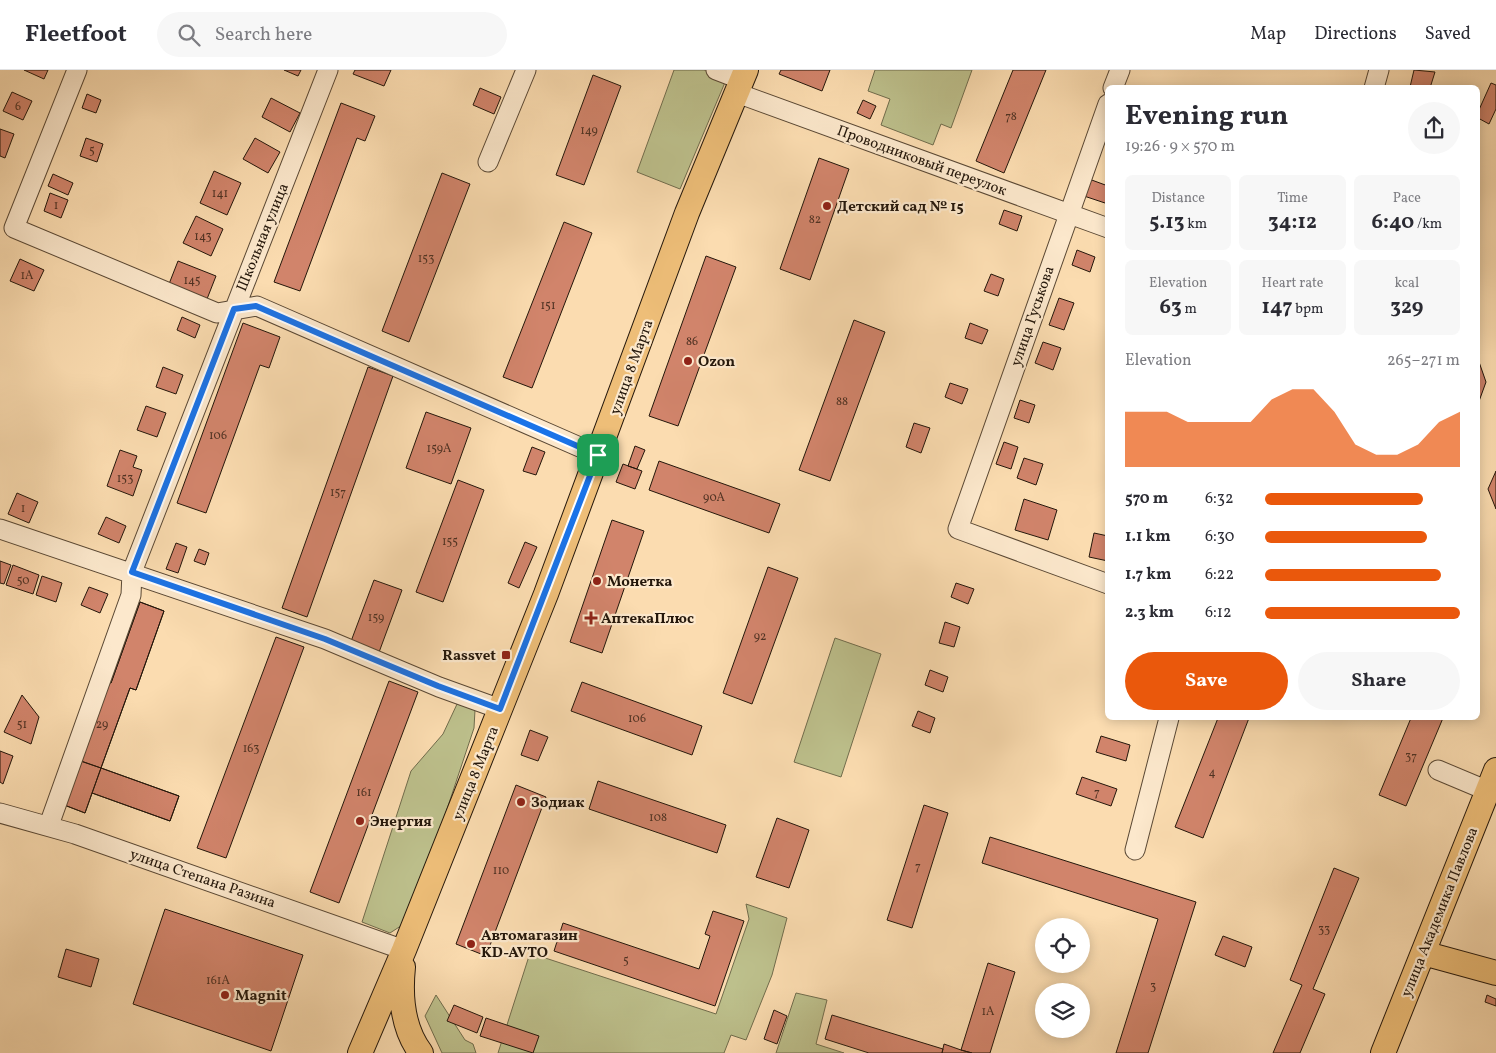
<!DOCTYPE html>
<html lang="en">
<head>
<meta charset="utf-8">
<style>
  :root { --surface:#fff; --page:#f7f7f7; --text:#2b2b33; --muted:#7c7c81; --line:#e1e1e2; --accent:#ea580c }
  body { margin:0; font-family:Vollkorn,serif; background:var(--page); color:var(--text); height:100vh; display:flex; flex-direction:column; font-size:19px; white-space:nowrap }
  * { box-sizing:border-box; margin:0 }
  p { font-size:16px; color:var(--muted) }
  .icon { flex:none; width:28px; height:28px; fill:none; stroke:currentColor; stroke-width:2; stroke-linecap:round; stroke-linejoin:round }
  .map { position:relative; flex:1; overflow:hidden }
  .side { position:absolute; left:1105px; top:15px; width:375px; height:635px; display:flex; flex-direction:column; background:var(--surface); border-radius:8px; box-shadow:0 2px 12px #0003 }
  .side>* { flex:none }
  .controls { position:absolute; left:1035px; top:848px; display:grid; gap:10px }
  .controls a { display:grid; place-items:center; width:55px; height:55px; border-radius:50%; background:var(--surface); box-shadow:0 2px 12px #0003; font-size:25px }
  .pin { position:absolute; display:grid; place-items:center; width:42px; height:42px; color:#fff; margin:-21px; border-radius:10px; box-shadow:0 2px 8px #0006 }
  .round { display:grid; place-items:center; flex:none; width:52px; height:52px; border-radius:26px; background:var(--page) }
  .headline { display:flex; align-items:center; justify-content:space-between; height:85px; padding:0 20px }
  h1 { font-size:28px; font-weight:700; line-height:38px }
  .stats { display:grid; grid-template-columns:repeat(3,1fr); gap:8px; height:85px; padding:5px 20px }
  .stats div { display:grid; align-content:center; border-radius:8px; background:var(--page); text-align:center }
  .stats b { font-size:21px; font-weight:700 }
  .stats small { font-size:14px; font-weight:400 }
  .stats p { font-size:14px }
  .chart { height:140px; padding:10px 20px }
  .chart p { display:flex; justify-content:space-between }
  .chart svg { width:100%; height:90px; margin-top:5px; fill:var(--accent); opacity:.7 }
  .button { display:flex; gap:10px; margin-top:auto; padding:10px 20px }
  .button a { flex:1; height:58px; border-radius:30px; background:var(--accent); color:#fff; font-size:20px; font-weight:700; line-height:58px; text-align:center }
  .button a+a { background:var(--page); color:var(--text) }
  ul { padding:0 20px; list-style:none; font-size:16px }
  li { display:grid; grid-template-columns:80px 60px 1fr; align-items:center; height:38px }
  li i { height:12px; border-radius:6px; background:var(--accent) }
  header { display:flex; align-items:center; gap:30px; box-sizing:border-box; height:70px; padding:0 25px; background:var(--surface); border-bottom:1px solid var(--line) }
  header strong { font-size:24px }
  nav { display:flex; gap:28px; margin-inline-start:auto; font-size:18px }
  .search { width:350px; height:45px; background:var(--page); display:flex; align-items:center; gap:12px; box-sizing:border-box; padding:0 18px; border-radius:28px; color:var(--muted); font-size:19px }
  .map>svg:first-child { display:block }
  .green { fill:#bdc08c; stroke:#706c4c }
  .building { fill:#d1846b; stroke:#24170b }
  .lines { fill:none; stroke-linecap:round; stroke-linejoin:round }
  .minor-casing { stroke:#5a4834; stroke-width:21 }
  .major-casing { stroke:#24170b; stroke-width:26 }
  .minor { stroke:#fce8cc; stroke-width:19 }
  .major { stroke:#eebe78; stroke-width:24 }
  .route-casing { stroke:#fff; stroke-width:10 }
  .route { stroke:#1a73e8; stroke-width:6 }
  .poi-dot { fill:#8f2418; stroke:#fce8cc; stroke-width:2 }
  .labels { text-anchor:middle; stroke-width:4.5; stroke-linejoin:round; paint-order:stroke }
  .number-label { font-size:12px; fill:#4f3223 }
  .street-label { font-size:15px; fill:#24170b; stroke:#fce8cc }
  .poi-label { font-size:15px; font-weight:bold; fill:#24170b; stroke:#fce8cc; text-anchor:start }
</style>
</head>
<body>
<header>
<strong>Fleetfoot</strong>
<div class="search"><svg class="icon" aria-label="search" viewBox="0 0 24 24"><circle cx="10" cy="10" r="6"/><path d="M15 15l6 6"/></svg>Search here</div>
<nav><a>Map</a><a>Directions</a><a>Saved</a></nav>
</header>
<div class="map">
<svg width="1496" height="983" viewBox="0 0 1496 983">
  <rect width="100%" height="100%" fill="#fbdcb0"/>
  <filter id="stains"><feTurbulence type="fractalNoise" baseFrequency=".004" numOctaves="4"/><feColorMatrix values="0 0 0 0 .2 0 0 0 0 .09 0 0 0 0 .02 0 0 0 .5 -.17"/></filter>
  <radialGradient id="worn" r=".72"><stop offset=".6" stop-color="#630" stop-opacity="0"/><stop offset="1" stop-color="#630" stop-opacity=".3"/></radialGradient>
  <!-- green -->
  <path class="green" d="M674,0H704L726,10L680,119L637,102Z
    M875,0H972L951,58L941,54L933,75L881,55L890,29L868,21Z
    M835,568L881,584L841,707L794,692Z
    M458,632L475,640L474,658L410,850L390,863L362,852L411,701L443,664Z
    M746,834L787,848L772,905L746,970L731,965L724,983H498L530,883L716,944L749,849Z
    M796,923L827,930L816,974L844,983H776Z
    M436,925L465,970L473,974L476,983H442L425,946Z"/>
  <!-- building -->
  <path class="building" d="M24,0H48L44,9Z
    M284,0H301L298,6Z
    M355,0H391L384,16L353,4Z
    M781,0H830L822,21L779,4Z
    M1013,0H1046L1004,103L976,91Z
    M1414,0L1435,2L1430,18L1410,17Z
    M593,5L621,16L584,115L556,105Z
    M1491,13L1496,15V39L1489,54L1478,48V42Z
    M480,18L501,27L494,44L473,35Z
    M12,22L32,31L23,50L3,41Z
    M87,24L101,30L96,43L82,38Z
    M271,28L300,43L290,62L262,47Z
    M863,30L876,36L870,49L857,43Z
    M341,33L375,46L365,71L357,68L300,221L274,212Z
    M0,59L14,64L5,88L0,86Z
    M86,68L103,74L97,92L80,86Z
    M255,68L280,82L268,103L243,89Z
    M819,88L849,99L810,210L780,199Z
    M214,101L241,113L227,145L200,133Z
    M442,103L470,114L409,272L382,261Z
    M53,104L73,113L68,125L48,116Z
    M1089,109L1108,116V134L1084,126Z
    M50,123L68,130L61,148L44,141Z
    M1004,140L1022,146L1017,161L999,154Z
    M196,146L223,159L211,186L183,173Z
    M564,152L592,163L532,318L503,307Z
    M1077,180L1095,187L1090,202L1072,195Z
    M706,186L736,197L678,356L649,346Z
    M20,189L44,200L34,221L10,211Z
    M178,191L216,206L207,229L169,214Z
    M991,204L1004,209L998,226L984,221Z
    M1059,228L1074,233L1064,260L1049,255Z
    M182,247L200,255L195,268L177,260Z
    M854,250L885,262L830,411L799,400Z
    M243,253L280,267L269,298L260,295L206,443L177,433Z
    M970,253L988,260L982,274L965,268Z
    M1043,272L1061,278L1053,300L1035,293Z
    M1478,289L1486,312L1478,334Z
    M163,297L183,305L176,324L156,317Z
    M368,297L393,306L307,547L282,538Z
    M950,313L968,319L962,334L945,327Z
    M1020,330L1035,335L1029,353L1014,348Z
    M146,336L166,343L157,367L137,360Z
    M426,342L471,358L451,414L406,398Z
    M914,353L930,358L921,383L906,377Z
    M1004,372L1018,377L1011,399L996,394Z
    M635,376L645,380L637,399L628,396Z
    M532,377L545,382L536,405L523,401Z
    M120,380L137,386L133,397L142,400L133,426L107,416Z
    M1024,388L1043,394L1036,415L1017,408Z
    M659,391L780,434L769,463L649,420Z
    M623,394L642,401L635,419L616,412Z
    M1496,401V439L1488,419Z
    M458,410L484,420L443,532L416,522Z
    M17,423L38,432L29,453L8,444Z
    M1024,429L1057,440L1048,470L1015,460Z
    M106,447L126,456L119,473L98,464Z
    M612,450L644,461L602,583L570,572Z
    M1094,463L1108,466V491L1089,487Z
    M525,472L537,477L519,518L508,513Z
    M176,473L187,477L178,503L166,499Z
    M199,479L209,483L205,495L194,491Z
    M0,491L11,495L4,514L0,513Z
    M13,495L39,505L33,524L6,515Z
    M768,497L798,508L752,634L723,623Z
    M42,506L62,513L56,532L36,525Z
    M374,510L402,520L378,585L350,574Z
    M956,513L974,519L968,534L951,527Z
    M89,517L108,524L100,543L81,535Z
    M140,532L164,541L136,620L130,618L101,698L179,726L170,751L92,723L101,698L75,689L103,610L111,613Z
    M140,532L164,541L136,620L130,618L101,698L179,726L170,751L92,723L85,743L59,733L103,610L111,613Z
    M945,552L960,557L954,577L939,573Z
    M276,567L304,577L226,788L197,778Z
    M930,600L948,607L943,622L925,615Z
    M389,611L418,622L339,833L310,822Z
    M582,612L702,656L692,685L571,641Z
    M22,625L39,647L31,674L4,662Z
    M918,641L935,648L930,663L912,656Z
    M1218,648H1249L1203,768L1175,757Z
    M1411,648H1443L1406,736L1379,725Z
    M530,660L548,667L538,691L521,685Z
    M1101,666L1130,675L1126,691L1096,682Z
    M0,681L13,686L3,714L0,712Z
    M75,689L101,698L85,743L59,733Z
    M1082,707L1117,719L1111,736L1076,724Z
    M598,711L726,755L717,783L589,739Z
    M516,715L546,727L486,886L456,874Z
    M924,735L948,743L912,858L887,850Z
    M777,748L809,760L789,818L756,807Z
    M990,767L1196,832L1148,983H1116L1158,849L982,793Z
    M1334,798L1359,808L1313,919L1325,924L1300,983H1273L1302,915L1290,910Z
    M165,839L303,885L271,981L133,934Z
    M713,841L744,851L715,936L554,881L563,853L699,899L710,866L705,864Z
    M1223,866L1252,877L1245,897L1215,885Z
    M66,879L99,889L91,917L58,907Z
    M988,893L1015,902L990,983H972L961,980Z
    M1487,925L1496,929V936L1485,932Z
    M454,935L483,947L477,963L447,951Z
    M774,940L787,946L777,974L764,969Z
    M832,945L943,979L942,983H869L825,969Z
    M486,948L539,966L533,983L480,966Z
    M944,974L961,980L972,983H942Z"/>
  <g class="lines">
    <defs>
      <path id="minor" d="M77,0L14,158L217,243L257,236L598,385
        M716,0L742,10
        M1113,18L1120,0
        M1374,18L1379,0
        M737,23L1108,158
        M1108,34L958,459L1108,514
        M488,92L526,0
        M0,459L325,569L439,617L500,639
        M1438,700L1488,721
        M0,743L75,764L404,880
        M49,755L131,525L132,502L328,0
        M1135,780L1169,648"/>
      <path id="major" d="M1423,883L1496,903
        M403,897C400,926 402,958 421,983
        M360,983L404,880L546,524L687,143L746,0
        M1383,983L1496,700"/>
    </defs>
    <!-- minor casing -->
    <use href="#minor" class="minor-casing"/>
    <!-- major casing -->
    <use href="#major" class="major-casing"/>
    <!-- minor -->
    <use href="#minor" class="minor"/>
    <!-- major -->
    <use href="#major" class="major"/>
  </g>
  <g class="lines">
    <defs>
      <path id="route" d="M256,236L598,385L500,639L438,616L325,569L132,502L234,239Z"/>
    </defs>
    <!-- route casing -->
    <use href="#route" class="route-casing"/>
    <!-- route -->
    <use href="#route" class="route"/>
  </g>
  <!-- markers -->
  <g class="poi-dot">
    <circle cx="827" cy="136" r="5"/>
    <circle cx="688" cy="291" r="5"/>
    <circle cx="597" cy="511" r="5"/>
    <path d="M588.5 540.5h5v5h5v5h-5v5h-5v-5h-5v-5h5z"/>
    <rect x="501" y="580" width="10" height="10" rx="2.5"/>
    <circle cx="521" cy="732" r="5"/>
    <circle cx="360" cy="751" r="5"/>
    <circle cx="471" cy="874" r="5"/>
    <circle cx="225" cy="925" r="5"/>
  </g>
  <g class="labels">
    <!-- number labels -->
    <g class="number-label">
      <text x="18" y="40">6</text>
      <text x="1011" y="50">78</text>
      <text x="589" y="64">149</text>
      <text x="92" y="84">5</text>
      <text x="220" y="127">141</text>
      <text x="56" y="139">1</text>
      <text x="815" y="153">82</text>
      <text x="203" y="170">143</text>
      <text x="426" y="192">153</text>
      <text x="27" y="209">1А</text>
      <text x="192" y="214">145</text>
      <text x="548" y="239">151</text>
      <text x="692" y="275">86</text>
      <text x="842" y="335">88</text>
      <text x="218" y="369">106</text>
      <text x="439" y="382">159А</text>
      <text x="125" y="412">153</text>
      <text x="338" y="426">157</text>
      <text x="714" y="431">90А</text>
      <text x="23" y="442">1</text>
      <text x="450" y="475">155</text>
      <text x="23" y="514">50</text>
      <text x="376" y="551">159</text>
      <text x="760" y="570">92</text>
      <text x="637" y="652">106</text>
      <text x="22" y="658">51</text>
      <text x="102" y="658">29</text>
      <text x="251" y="682">163</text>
      <text x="1411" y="690">37</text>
      <text x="1212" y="706">4</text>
      <text x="364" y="726">161</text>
      <text x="1097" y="726">7</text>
      <text x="658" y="751">108</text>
      <text x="918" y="800">7</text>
      <text x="501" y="804">110</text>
      <text x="1324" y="863">33</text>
      <text x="626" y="894">5</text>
      <text x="218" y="914">161А</text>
      <text x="1153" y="920">3</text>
      <text x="988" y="945">1А</text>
    </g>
    <!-- street labels -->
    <g class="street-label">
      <text transform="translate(922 90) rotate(20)" y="5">Проводниковый переулок</text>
      <text transform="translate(262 167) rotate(-68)" y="5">Школьная улица</text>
      <text transform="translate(1032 246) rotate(-71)" y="5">улица Гуськова</text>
      <text transform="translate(631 297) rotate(-70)" y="5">улица 8 Марта</text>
      <text transform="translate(475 703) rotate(-68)" y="5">улица 8 Марта</text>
      <text transform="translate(203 808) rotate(19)" y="5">улица Степана Разина</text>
      <text transform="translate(1439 842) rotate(-68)" y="5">улица Академика Павлова</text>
    </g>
    <!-- poi labels -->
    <g class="poi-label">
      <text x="837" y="141">Детский сад № 15</text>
      <text x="698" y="296">Ozon</text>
      <text x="607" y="516">Монетка</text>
      <text x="601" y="553">АптекаПлюс</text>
      <text x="496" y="590" text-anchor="end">Rassvet</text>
      <text x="531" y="737">Зодиак</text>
      <text x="370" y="756">Энергия</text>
      <text x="481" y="870">Автомагазин<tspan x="481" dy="17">KD-AVTO</tspan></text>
      <text x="235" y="930">Magnit</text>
    </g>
  </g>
  <rect width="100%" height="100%" filter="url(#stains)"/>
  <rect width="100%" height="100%" fill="url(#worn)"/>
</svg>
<div class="controls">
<a><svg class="icon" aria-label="locate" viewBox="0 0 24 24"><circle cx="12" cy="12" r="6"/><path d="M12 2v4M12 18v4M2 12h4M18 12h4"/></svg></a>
<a><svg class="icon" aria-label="layers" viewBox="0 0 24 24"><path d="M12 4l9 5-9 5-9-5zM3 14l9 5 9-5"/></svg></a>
</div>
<div class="pin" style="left:598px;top:385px;background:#1e9e55"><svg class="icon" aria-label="arrive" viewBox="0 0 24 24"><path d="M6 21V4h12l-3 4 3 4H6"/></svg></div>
<section class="side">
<div class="headline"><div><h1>Evening run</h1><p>19:26 · 9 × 570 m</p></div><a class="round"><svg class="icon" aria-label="share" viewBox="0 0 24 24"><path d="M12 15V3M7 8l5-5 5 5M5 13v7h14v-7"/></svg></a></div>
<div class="stats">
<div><p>Distance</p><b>5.13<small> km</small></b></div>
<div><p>Time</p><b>34:12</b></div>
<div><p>Pace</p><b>6:40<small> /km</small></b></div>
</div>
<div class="stats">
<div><p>Elevation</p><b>63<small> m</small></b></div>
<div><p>Heart rate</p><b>147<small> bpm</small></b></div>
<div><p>kcal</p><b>329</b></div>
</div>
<div class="chart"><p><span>Elevation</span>265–271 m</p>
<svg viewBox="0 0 160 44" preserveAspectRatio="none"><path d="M0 44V17L10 17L20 17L30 22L40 22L50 22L60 22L70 11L80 6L90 6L100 17L110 33L120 38L130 38L140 33L150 22L160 17V44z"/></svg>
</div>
<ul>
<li><b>570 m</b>6:32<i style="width:81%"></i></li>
<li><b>1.1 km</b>6:30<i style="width:83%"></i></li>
<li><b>1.7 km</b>6:22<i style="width:90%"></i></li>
<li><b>2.3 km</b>6:12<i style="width:100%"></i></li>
</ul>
<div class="button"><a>Save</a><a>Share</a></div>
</section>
</div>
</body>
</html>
